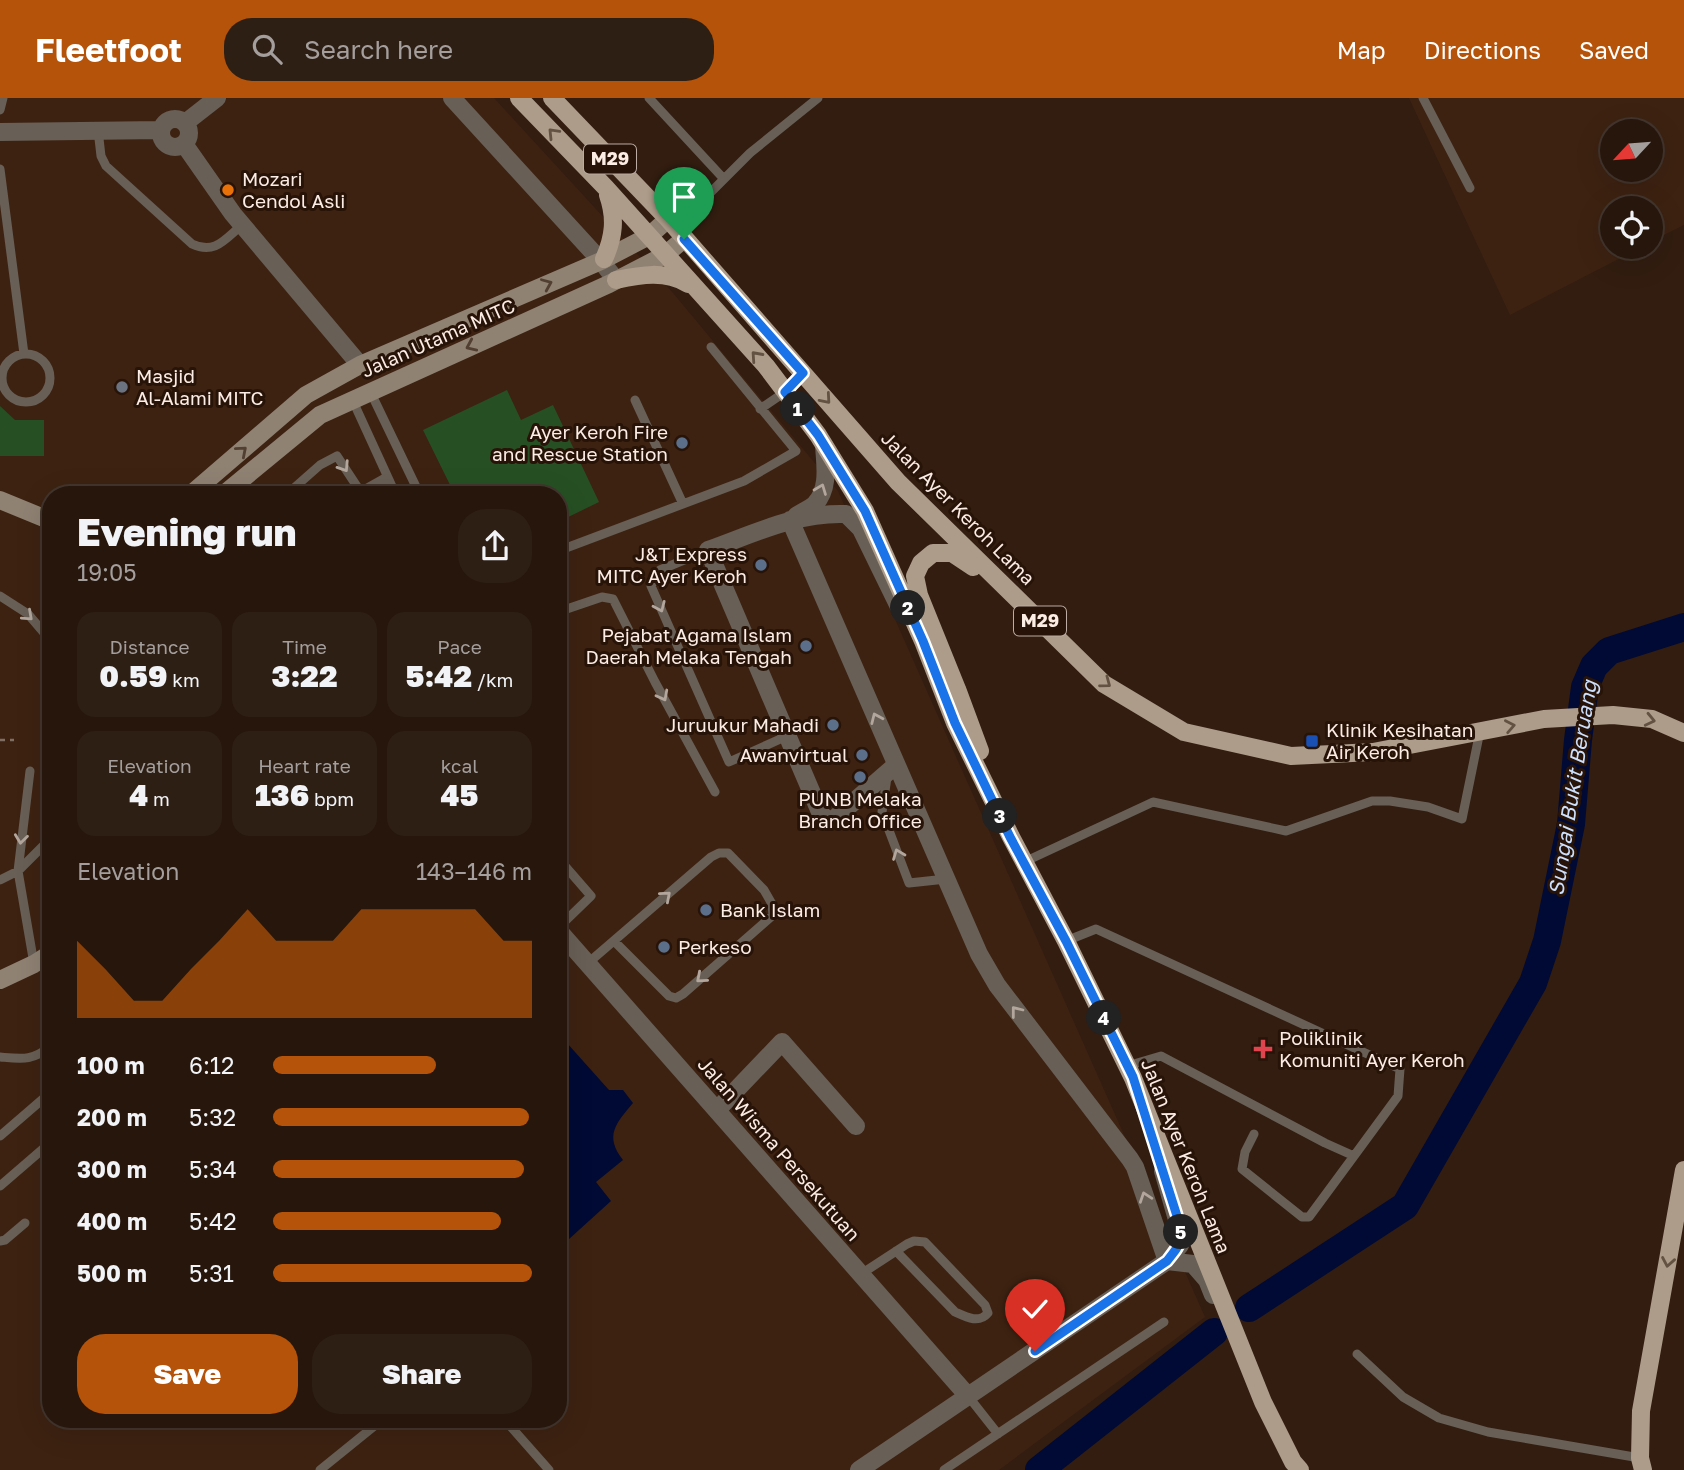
<!DOCTYPE html>
<html lang="en">
<head>
<meta charset="utf-8">
<style>
  :root { --surface:#26160c; --page:#2e1f15; --text:#f1f3f6; --muted:#a49f9d; --line:#42352d; --accent:#b45309 }
  body { margin:0; font-family:"Golos Text",sans-serif; background:var(--page); color:var(--text); height:100vh; display:flex; flex-direction:column; font-size:26px; white-space:nowrap }
  * { box-sizing:border-box; margin:0 }
  p { font-size:23px; color:var(--muted) }
  .icon { flex:none; width:38px; height:38px; fill:none; stroke:currentColor; stroke-width:2; stroke-linecap:round; stroke-linejoin:round }
  .map { position:relative; flex:1; overflow:hidden }
  .drawer { position:absolute; left:42px; top:388px; width:525px; height:942px; display:flex; flex-direction:column; background:var(--surface); border-radius:28px; box-shadow:0 7px 28px #0002,0 0 0 2px var(--line) }
  .drawer>* { flex:none }
  .needle { width:46px; rotate:244deg }
  .buttons { position:absolute; left:1600px; top:21px; display:grid; gap:14px }
  .buttons a { display:grid; place-items:center; width:63px; height:63px; border-radius:50%; background:var(--surface); box-shadow:0 7px 28px #0002,0 0 0 2px var(--line); font-size:35px }
  .pin { position:absolute; display:grid; place-items:center; width:60px; height:60px; color:#fff; margin:-72px -30px; border-radius:50% 50% 50% 0; rotate:-45deg; box-shadow:0 0 7px #0007 }
  .pin .icon { rotate:45deg }
  .km { position:absolute; width:35px; height:35px; margin:-18px; border-radius:50%; background:#222; color:#fff; font-size:19px; line-height:35px; text-align:center }
  .round { display:grid; place-items:center; flex:none; width:74px; height:74px; border-radius:28px; background:var(--page) }
  .summary { display:flex; align-items:center; justify-content:space-between; height:119px; padding:0 35px }
  h1 { font-size:38px; font-weight:800; line-height:52px }
  .figures { display:grid; grid-template-columns:repeat(3,1fr); gap:10px; height:119px; padding:7px 35px }
  .figures div { display:grid; align-content:center; border-radius:18px; background:var(--page); text-align:center }
  .figures b { font-size:30px; font-weight:800 }
  .figures small { font-size:19px; font-weight:400 }
  .figures p { font-size:19px }
  .chart { height:196px; padding:14px 35px }
  .chart p { display:flex; justify-content:space-between }
  .chart svg { width:100%; height:126px; margin-top:7px; fill:var(--accent); opacity:.7 }
  .button { display:flex; gap:14px; margin-top:auto; padding:14px 35px }
  .button a { flex:1; height:80px; border-radius:28px; background:var(--accent); color:#fff; font-size:28px; font-weight:800; line-height:80px; text-align:center }
  .button a+a { background:var(--page); color:var(--text) }
  ul { padding:0 35px; list-style:none; font-size:23px }
  li { display:grid; grid-template-columns:112px 84px 1fr; align-items:center; height:52px }
  li i { height:18px; border-radius:9px; background:var(--accent) }
  header { display:flex; align-items:center; gap:42px; box-sizing:border-box; height:98px; padding:0 35px; background:var(--accent); color:#fff }
  header strong { font-size:33px }
  nav { display:flex; gap:38px; margin-inline-start:auto; font-size:24px }
  .search { width:490px; height:63px; background:var(--page); display:flex; align-items:center; gap:18px; box-sizing:border-box; padding:0 24px; border-radius:28px; color:var(--muted); font-size:26px }
  .map>svg:first-child { display:block }
  .built { fill:#3d2211; fill-rule:evenodd }
  .green { fill:#265024 }
  .water { fill:#000a34 }
  .lines { fill:none; stroke-linecap:round; stroke-linejoin:round }
  .river { stroke:#000a34; stroke-width:28 }
  .path { stroke:#816e63; stroke-width:2.5; stroke-dasharray:5 5; stroke-linecap:butt }
  .service { stroke:#685f56; stroke-width:9 }
  .minor { stroke:#685f56; stroke-width:18 }
  .tertiary { stroke:#685f56; stroke-width:18 }
  .secondary { stroke:#8f8273; stroke-width:18 }
  .primary { stroke:#ad9c89; stroke-width:18 }
  .oneway { stroke:#635142 }
  .oneway2 { stroke:#513f32 }
  .oneway3 { stroke:#b2a69d }
  .route-casing { stroke:#fff; stroke-width:14 }
  .route { stroke:#1a73e8; stroke-width:9 }
  .food-dot { fill:#e8710a; stroke:#271307; stroke-width:2.5 }
  .worship-dot { fill:#6b7280; stroke:#271307; stroke-width:2.5 }
  .service-dot { fill:#5c6f8a; stroke:#271307; stroke-width:2.5 }
  .transit-dot { fill:#1a4fb4; stroke:#271307; stroke-width:2.5 }
  .health-dot { fill:#e0444e; stroke:#271307; stroke-width:2.5 }
  .labels { text-anchor:middle; stroke-width:6; stroke-linejoin:round; paint-order:stroke }
  .shield { fill:#271307; stroke:#bbaba2; stroke-width:2 }
  .shield-label { font-size:18px; font-weight:bold; fill:#fbece4 }
  .poi-label { font-size:19px; fill:#fbece4; stroke:#271307; text-anchor:start }
  .street-label { font-size:19px; fill:#fbece4; stroke:#271307 }
  .water-label { font-size:21px; font-style:italic; fill:#ccdffd; stroke:#271307 }
</style>
</head>
<body>
<header>
<strong>Fleetfoot</strong>
<div class="search"><svg class="icon" aria-label="search" viewBox="0 0 24 24"><circle cx="10" cy="10" r="6"/><path d="M15 15l6 6"/></svg>Search here</div>
<nav><a>Map</a><a>Directions</a><a>Saved</a></nav>
</header>
<div class="map">
<svg width="1684" height="1372" viewBox="0 0 1684 1372">
  <rect width="100%" height="100%" fill="#321d10"/>
  <!-- built -->
  <path class="built" d="M0,0H494L673,195L838,393L1205,1219L999,1372H0ZM51,397H558V1321H51Z
    M1409,0H1684V127L1650,144V110H1612V149H1642L1510,217ZM1612,33H1650V72H1612Z"/>
  <!-- green -->
  <path class="green" d="M507,292L521,322L553,307L599,404L558,424V397H455L423,332Z
    M0,308L15,322H44V358H0Z"/>
  <!-- water -->
  <path class="water" d="M558,935L609,992H623L633,1005C616,1025 604,1038 623,1062L596,1084L611,1103L558,1151Z"/>
  <g class="lines">
    <!-- river -->
    <path class="river" d="M1249,1210L1405,1108L1533,885L1547,843L1571,726L1578,642L1585,589L1594,568L1609,553L1684,529
      M1039,1372L1214,1234"/>
    <!-- path -->
    <path class="path" d="M0,642H14"/>
    <!-- service -->
    <path class="service" d="M649,0L723,80
      M1423,0L1470,90
      M0,12L3,0
      M98,32L101,58L106,68L192,146C215,157 225,141 242,127
      M0,71L24,256
      M668,121L693,112L750,55L818,0
      M684,140L693,112
      M2 280a24 24 0 1 1 48 0a24 24 0 1 1-48 0Z
      M370,293L420,397
      M352,301L396,397
      M635,302L683,406
      M760,311L785,294L803,275
      M286,397L320,367L337,358L360,393
      M355,397L387,379
      M708,452L660,472L651,488L729,664L787,638
      M558,453L744,383L796,353L711,249
      M0,498L28,516L51,543
      M558,514L602,499L613,501L655,584L715,694
      M30,673L18,773L34,866
      M887,679L882,714L909,785L946,781
      M558,760L591,798L558,830
      M1024,764L1153,704L1286,733L1372,703H1390L1428,709L1462,721L1480,633
      M0,782L18,773L51,740
      M1066,843L1096,831L1400,971L1398,998L1354,1058L1325,1045L1161,958L1127,968
      M588,865L711,759L719,755H728L764,792L772,806L773,817L683,896L676,900L669,898L614,843
      M0,959C23,961 32,963 51,948
      M1254,1036L1245,1054L1242,1071L1302,1119H1309L1354,1058
      M0,1038L51,994
      M0,1088L51,1044
      M0,1143L5,1142L25,1125
      M861,1176L907,1146L914,1143L925,1144L985,1207L988,1215C979,1226 966,1219 955,1214L896,1153
      M1357,1256L1403,1299L1439,1320L1488,1334L1640,1360
      M968,1298L998,1336
      M504,1321L549,1372
      M320,1372L383,1321
      M944,1372L1164,1224"/>
    <!-- minor -->
    <path class="minor" d="M452,0L601,163L616,182
      M161 35a14 14 0 1 1 28 0a14 14 0 1 1-28 0Z
      M185,25L217,0
      M0,34L161,32
      M184,46L233,116L360,267
      M796,418C801,414 810,411 815,406C830,390 825,366 824,347
      M790,422L979,856L997,887L1130,1061L1135,1069L1167,1163
      M896,667L834,721C827,722 824,720 820,714L708,452C753,436 797,414 846,416L861,431L902,515
      M717,1012L782,944L856,1028"/>
    <!-- tertiary -->
    <path class="tertiary" d="M558,832L968,1298
      M1167,1163L1193,1166L1207,1182L1213,1197
      M859,1372L1167,1163L1180,1147L1182,1139L1163,1073"/>
    <!-- secondary -->
    <path class="secondary" d="M190,397L306,297L360,267L601,163L649,138L668,121
      M223,397L320,317L609,186L665,157L684,141
      M0,402L51,423
      M0,882L34,866L51,855"/>
    <!-- primary -->
    <path class="primary" d="M519,0L606,90L766,268L818,337L865,413L923,543L955,625L1011,739L1066,843L1133,980L1263,1304L1293,1364L1300,1372
      M552,0L668,121L898,384L1104,586L1184,634L1291,658L1373,654L1544,621L1613,617L1652,621L1684,635
      M604,161C614,139 616,120 608,97
      M616,182C640,177 666,172 688,186
      M973,469L952,455H933L921,465L915,478L919,497L957,591L980,653
      M1643,1372L1640,1360L1641,1313L1684,1072"/>
  </g>
  <!-- one-way arrows -->
  <defs><path id="oneway-chevron" d="M-2-3.5L2.5 0L-2 3.5" fill="none" stroke-width="1.6" stroke-linecap="round" stroke-linejoin="round" transform="scale(1.75)"/></defs>
  <g class="oneway">
    <use href="#oneway-chevron" transform="translate(553 35) rotate(-134)"/>
    <use href="#oneway-chevron" transform="translate(756 258) rotate(-132)"/>
    <use href="#oneway-chevron" transform="translate(826 301) rotate(49)"/>
    <use href="#oneway-chevron" transform="translate(1106 585) rotate(37)"/>
    <use href="#oneway-chevron" transform="translate(1650 622) rotate(13)"/>
    <use href="#oneway-chevron" transform="translate(1510 628) rotate(-11)"/>
    <use href="#oneway-chevron" transform="translate(1668 1164) rotate(100)"/>
  </g>
  <g class="oneway2">
    <use href="#oneway-chevron" transform="translate(547 186) rotate(-23)"/>
    <use href="#oneway-chevron" transform="translate(471 248) rotate(156)"/>
    <use href="#oneway-chevron" transform="translate(242 353) rotate(-41)"/>
  </g>
  <g class="oneway3">
    <use href="#oneway-chevron" transform="translate(344 369) rotate(57)"/>
    <use href="#oneway-chevron" transform="translate(821 391) rotate(-69)"/>
    <use href="#oneway-chevron" transform="translate(660 509) rotate(66)"/>
    <use href="#oneway-chevron" transform="translate(28 518) rotate(42)"/>
    <use href="#oneway-chevron" transform="translate(663 598) rotate(62)"/>
    <use href="#oneway-chevron" transform="translate(876 620) rotate(-114)"/>
    <use href="#oneway-chevron" transform="translate(21 741) rotate(97)"/>
    <use href="#oneway-chevron" transform="translate(898 756) rotate(-111)"/>
    <use href="#oneway-chevron" transform="translate(666 798) rotate(-41)"/>
    <use href="#oneway-chevron" transform="translate(701 880) rotate(139)"/>
    <use href="#oneway-chevron" transform="translate(1016 913) rotate(-128)"/>
    <use href="#oneway-chevron" transform="translate(1145 1099) rotate(-109)"/>
  </g>
  <g class="lines">
    <defs>
      <path id="route" d="M684,141L803,275L785,294L818,337L865,413L923,543L955,625L1010,739L1066,843L1133,979L1177,1118C1183,1143 1183,1143 1167,1163L1035,1253"/>
    </defs>
    <!-- route casing -->
    <use href="#route" class="route-casing"/>
    <!-- route -->
    <use href="#route" class="route"/>
  </g>
  <!-- markers -->
  <circle class="food-dot" cx="228" cy="92" r="7"/>
  <circle class="worship-dot" cx="122" cy="289" r="7"/>
  <g class="service-dot">
    <circle cx="682" cy="345" r="7"/>
    <circle cx="761" cy="467" r="7"/>
    <circle cx="806" cy="548" r="7"/>
    <circle cx="833" cy="627" r="7"/>
    <circle cx="862" cy="657" r="7"/>
    <circle cx="860" cy="679" r="7"/>
    <circle cx="706" cy="812" r="7"/>
    <circle cx="664" cy="849" r="7"/>
  </g>
  <rect class="transit-dot" x="1305" y="636" width="14" height="14" rx="3.5"/>
  <path class="health-dot" d="M1259.5 940.5h7v7h7v7h-7v7h-7v-7h-7v-7h7z"/>
  <g class="labels">
    <!-- shield labels -->
    <g class="shield">
      <rect x="584" y="46.5" width="52" height="29" rx="5"/>
      <rect x="1014" y="508.5" width="52" height="29" rx="5"/>
    </g>
    <g class="shield-label">
      <text x="610" y="67">M29</text>
      <text x="1040" y="529">M29</text>
    </g>
    <!-- poi labels -->
    <g class="poi-label">
      <text x="242" y="88">Mozari<tspan x="242" dy="22">Cendol Asli</tspan></text>
      <text x="136" y="285">Masjid<tspan x="136" dy="22">Al-Alami MITC</tspan></text>
      <text x="668" y="341" text-anchor="end">Ayer Keroh Fire<tspan x="668" dy="22">and Rescue Station</tspan></text>
      <text x="747" y="463" text-anchor="end">J&amp;T Express<tspan x="747" dy="22">MITC Ayer Keroh</tspan></text>
      <text x="792" y="544" text-anchor="end">Pejabat Agama Islam<tspan x="792" dy="22">Daerah Melaka Tengah</tspan></text>
      <text x="819" y="634" text-anchor="end">Juruukur Mahadi</text>
      <text x="1326" y="639">Klinik Kesihatan<tspan x="1326" dy="22">Air Keroh</tspan></text>
      <text x="848" y="664" text-anchor="end">Awanvirtual</text>
      <text x="860" y="708" text-anchor="middle">PUNB Melaka<tspan x="860" dy="22">Branch Office</tspan></text>
      <text x="720" y="819">Bank Islam</text>
      <text x="678" y="856">Perkeso</text>
      <text x="1279" y="947">Poliklinik<tspan x="1279" dy="22">Komuniti Ayer Keroh</tspan></text>
    </g>
    <!-- street labels -->
    <g class="street-label">
      <text transform="translate(438 240) rotate(-24)" y="7">Jalan Utama MITC</text>
      <text transform="translate(958 410) rotate(45)" y="7">Jalan Ayer Keroh Lama</text>
      <text transform="translate(779 1051) rotate(49)" y="7">Jalan Wisma Persekutuan</text>
      <text transform="translate(1186 1058) rotate(68)" y="7">Jalan Ayer Keroh Lama</text>
    </g>
    <!-- water labels -->
    <g class="water-label">
      <text transform="translate(1573 690) rotate(-81)" y="7">Sungai Bukit Beruang</text>
    </g>
  </g>
</svg>
<div class="buttons">
<a><svg class="needle" viewBox="-14 -14 28 28"><path d="M0-13l5 13h-10z" fill="#e53935"/><path d="M0 13l5-13h-10z" fill="#a49f9d"/></svg></a>
<a><svg class="icon" aria-label="locate" viewBox="0 0 24 24"><circle cx="12" cy="12" r="6"/><path d="M12 2v4M12 18v4M2 12h4M18 12h4"/></svg></a>
</div>
<div class="pin" style="left:684px;top:141px;background:#1e9e55"><svg class="icon" aria-label="arrive" viewBox="0 0 24 24"><path d="M6 21V4h12l-3 4 3 4H6"/></svg></div>
<div class="pin" style="left:1035px;top:1253px;background:#d93025"><svg class="icon" aria-label="check" viewBox="0 0 24 24"><path d="M5 12l5 5 9-10"/></svg></div>
<b class="km" style="left:798px;top:311px">1</b>
<b class="km" style="left:908px;top:510px">2</b>
<b class="km" style="left:1000px;top:718px">3</b>
<b class="km" style="left:1104px;top:920px">4</b>
<b class="km" style="left:1181px;top:1134px">5</b>
<section class="drawer">
<div class="summary"><div><h1>Evening run</h1><p>19:05</p></div><a class="round"><svg class="icon" aria-label="share" viewBox="0 0 24 24"><path d="M12 15V3M7 8l5-5 5 5M5 13v7h14v-7"/></svg></a></div>
<div class="figures">
<div><p>Distance</p><b>0.59<small> km</small></b></div>
<div><p>Time</p><b>3:22</b></div>
<div><p>Pace</p><b>5:42<small> /km</small></b></div>
</div>
<div class="figures">
<div><p>Elevation</p><b>4<small> m</small></b></div>
<div><p>Heart rate</p><b>136<small> bpm</small></b></div>
<div><p>kcal</p><b>45</b></div>
</div>
<div class="chart"><p><span>Elevation</span>143–146 m</p>
<svg viewBox="0 0 160 44" preserveAspectRatio="none"><path d="M0 44V17L10 27L20 38L30 38L40 27L50 17L60 6L70 17L80 17L90 17L100 6L110 6L120 6L130 6L140 6L150 17L160 17V44z"/></svg>
</div>
<ul>
<li><b>100 m</b>6:12<i style="width:63%"></i></li>
<li><b>200 m</b>5:32<i style="width:99%"></i></li>
<li><b>300 m</b>5:34<i style="width:97%"></i></li>
<li><b>400 m</b>5:42<i style="width:88%"></i></li>
<li><b>500 m</b>5:31<i style="width:100%"></i></li>
</ul>
<div class="button"><a>Save</a><a>Share</a></div>
</section>
</div>
</body>
</html>
